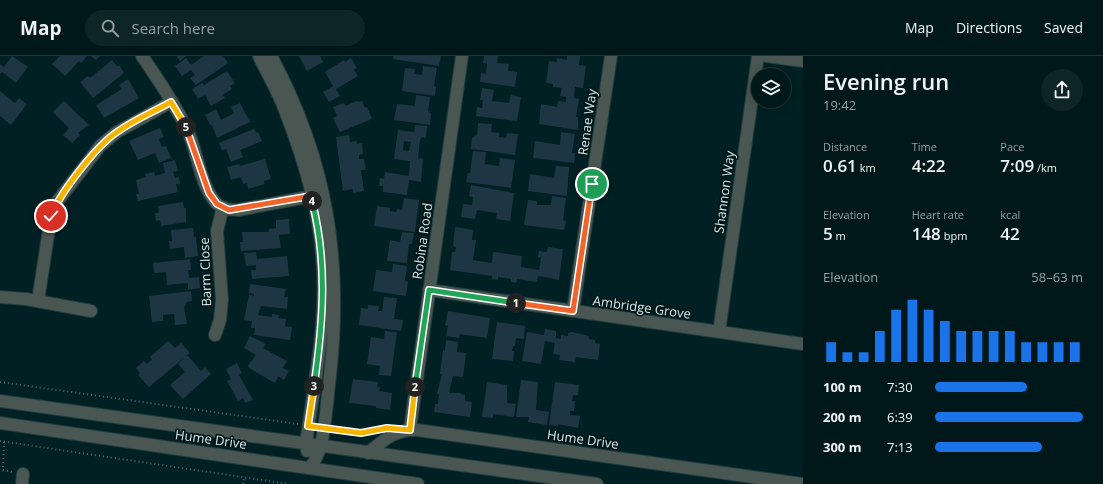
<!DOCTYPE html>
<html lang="en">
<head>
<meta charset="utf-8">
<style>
  :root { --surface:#00181a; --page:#0e2527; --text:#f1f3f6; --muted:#95a0a2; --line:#223739; --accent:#1a73e8 }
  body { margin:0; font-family:"Open Sans",sans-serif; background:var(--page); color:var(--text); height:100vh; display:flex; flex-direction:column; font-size:15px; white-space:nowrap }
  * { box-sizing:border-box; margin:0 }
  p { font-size:13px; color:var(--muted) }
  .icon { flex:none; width:22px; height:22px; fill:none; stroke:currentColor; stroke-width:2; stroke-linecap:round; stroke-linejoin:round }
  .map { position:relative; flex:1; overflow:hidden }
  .sheet { display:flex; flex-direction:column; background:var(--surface); width:300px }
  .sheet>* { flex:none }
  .buttons { position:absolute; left:751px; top:12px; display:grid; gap:8px }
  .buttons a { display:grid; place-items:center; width:40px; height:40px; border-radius:50%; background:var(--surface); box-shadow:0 2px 10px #0003,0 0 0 1px var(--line); font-size:20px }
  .pin { position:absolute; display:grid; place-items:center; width:34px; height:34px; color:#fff; margin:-17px; border:2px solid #fff; border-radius:50%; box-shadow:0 1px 4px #0007 }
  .km { position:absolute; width:20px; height:20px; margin:-10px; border-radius:50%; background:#222; color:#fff; font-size:11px; line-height:20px; text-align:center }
  .round { display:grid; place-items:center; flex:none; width:42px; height:42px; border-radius:21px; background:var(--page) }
  .overview { display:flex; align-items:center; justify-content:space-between; height:68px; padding:0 20px }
  h1 { font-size:22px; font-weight:600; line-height:30px }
  .stats { display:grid; grid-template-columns:repeat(3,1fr); gap:6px; height:68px; padding:4px 20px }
  .stats div { display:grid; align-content:center }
  .stats b { font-size:17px; font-weight:600 }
  .stats small { font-size:11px; font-weight:400 }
  .stats p { font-size:11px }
  .chart { height:112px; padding:8px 20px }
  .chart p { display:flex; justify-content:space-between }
  .chart svg { width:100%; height:72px; margin-top:4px; stroke:var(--accent); stroke-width:6 }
  ul { padding:0 20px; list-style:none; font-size:13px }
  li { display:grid; grid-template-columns:64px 48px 1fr; align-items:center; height:30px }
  li i { height:10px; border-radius:5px; background:var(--accent) }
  header { display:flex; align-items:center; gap:24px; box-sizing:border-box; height:56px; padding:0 20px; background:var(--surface); border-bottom:1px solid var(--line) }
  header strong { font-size:19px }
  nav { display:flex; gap:22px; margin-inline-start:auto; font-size:14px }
  .search { width:280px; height:36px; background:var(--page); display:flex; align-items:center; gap:10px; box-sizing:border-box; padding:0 14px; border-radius:22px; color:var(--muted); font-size:15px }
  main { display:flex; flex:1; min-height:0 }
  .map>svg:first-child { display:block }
  .building { fill:#1e3543; fill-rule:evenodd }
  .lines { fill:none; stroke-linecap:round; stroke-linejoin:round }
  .minor-casing { stroke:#1e3c3f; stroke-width:14 }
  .path { stroke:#4f6a6c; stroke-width:2; stroke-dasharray:1 3; stroke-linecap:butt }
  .minor { stroke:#4a5651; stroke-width:12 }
  .split-1-casing { stroke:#fff; stroke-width:8 }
  .split-2-casing { stroke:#fff; stroke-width:8 }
  .split-3-casing { stroke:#fff; stroke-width:8 }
  .split-4-casing { stroke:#fff; stroke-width:8 }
  .split-5-casing { stroke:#fff; stroke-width:8 }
  .split-6-casing { stroke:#fff; stroke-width:8 }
  .split-1 { stroke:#f0652b; stroke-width:5 }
  .split-2 { stroke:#22a559; stroke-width:5 }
  .split-3 { stroke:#f5b400; stroke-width:5 }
  .split-4 { stroke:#22a559; stroke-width:5 }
  .split-5 { stroke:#f0652b; stroke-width:5 }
  .split-6 { stroke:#f5b400; stroke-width:5 }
  .labels { text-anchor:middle; stroke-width:3.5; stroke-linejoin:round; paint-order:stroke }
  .street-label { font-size:13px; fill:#d6e8e9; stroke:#011618 }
</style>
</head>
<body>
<header>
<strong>Map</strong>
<div class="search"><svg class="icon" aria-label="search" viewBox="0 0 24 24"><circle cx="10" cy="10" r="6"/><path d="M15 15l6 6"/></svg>Search here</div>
<nav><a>Map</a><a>Directions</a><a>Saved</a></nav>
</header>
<main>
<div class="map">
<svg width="803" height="428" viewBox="0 0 803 428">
  <rect width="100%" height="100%" fill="#002023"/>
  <!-- building -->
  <path class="building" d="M12,0L28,11L16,27L2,16L0,18V8L4,11Z
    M60,0H87L81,7L79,5L65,20L52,8Z
    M91,0H100L96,4Z
    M177,0H186L180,5Z
    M204,0H223L228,7L196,29L190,22L195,19L191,14L182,20L175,10L186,2L191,9Z
    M299,0H320L323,6L307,15Z
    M394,0H441L439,10L393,3Z
    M484,0H498L497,7L509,8L508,15L517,16L515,31L480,26L481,17L486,18L487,8L483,7Z
    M567,0H580L579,9L586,10L583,32L575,31L574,42L579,43L576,61H578V74L539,68L541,48L557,51L558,45L566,46V41L560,40L562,32L553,31V28L546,27L549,5L557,6V2L567,4Z
    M351,2L357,12L354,14L358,20L336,33L340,40L329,46L323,36L333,30L325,16L344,4L345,6Z
    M112,4L117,10H120L124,17L93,42L80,26L88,20L90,22Z
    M423,10L437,12L434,30L436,31L435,40L402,35L405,12L415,13L414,18L422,19Z
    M227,15L235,27L230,30L232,33L223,39L225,42L211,50L205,39L198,43L192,33L202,27L204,29Z
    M128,23L139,42L104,62L96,49L122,33L119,29Z
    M482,32L494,34L492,45L509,47L511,39L521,41L517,65L476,60L477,51L482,52L483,44H480Z
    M0,35L15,47L19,42L27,48L11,69L0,60Z
    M416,39L430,41L428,56L429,55L431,58L430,69L394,64L397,48L415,50Z
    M64,45L89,69L78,77L80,79L72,87L63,79L69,72L53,56Z
    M357,45L358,46L362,45L365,52L367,51L372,63L340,76L333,62L337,60L333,51L344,47L345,50Z
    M240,47L250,66L217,82L212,69L211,70L205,59L216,53L221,64L234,57L231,51Z
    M478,67L492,68L491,76L499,77V81L506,82L507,77L518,78L515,99L471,93L472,82L477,79Z
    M415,69L427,70L426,82L422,81L420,84L418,102L423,103L421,126L409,124L407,139L383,136V130H379L380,122L384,123L385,116L409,120L410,105L394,103L398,74L414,76ZM404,85L411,86L409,95L403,94Z
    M160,72L164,81L159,83L162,91L166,90L171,102L159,107L155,97L138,104L129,85Z
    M254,73L256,77L258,76L262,85L240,94L243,101L231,106L226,93L222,94L219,87Z
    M561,76L575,78L572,97H575L574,107L533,102L535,85L560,89Z
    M349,79L350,86L356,85L357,88L362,87L363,98L359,99V103H364L366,114H361L364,135L353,137V133L343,135L336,81Z
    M473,95L486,96L485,108L499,110L500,102L515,104L511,132L466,126L468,117H470Z
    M265,103L271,123L264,125L265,128L248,133L247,127L243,128L241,121L231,124L227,111L239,108L240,110Z
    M175,104L178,115L173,116L175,122L179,121L180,128H176L178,136L138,145L136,138H139L136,124L146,121L145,118L154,116L155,120L165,117L163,107Z
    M556,110L569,111L567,140L528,135L530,118L554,122Z
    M471,129L514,137L510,165L496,163L497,157L477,154L475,163L461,161L463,148L472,149L473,141L469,140Z
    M552,140L566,142L563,164L566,165L564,174L524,169L528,144L537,145V149H551Z
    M404,142L419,144L415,176L374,170L377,150L390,152V155L396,156L397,153L402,154Z
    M183,146L184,152H186V166L161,170L160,164L156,165L155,157H159L158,150Z
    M289,163L290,178L279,179L281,192L241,195L240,186H243L242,176H269V173L276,172V164Z
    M455,171L473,174L472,184H476L473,204L492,207L493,196L522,200L521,211L539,214L541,202L538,201L539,195L547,196L548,191L563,193L559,224L538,220L537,226L517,223L516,227L511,226V223L498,221V224L492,223V220L450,214L452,196H455L456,191L453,190Z
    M193,172L194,181H196L198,200L185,202L184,191L170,193L169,185H172L171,174Z
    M402,176L414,177L412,188H409L407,207L387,205L390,184L400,186Z
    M256,196L257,203L287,200L289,220L252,223L251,214H256V209L246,210L244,197Z
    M190,203L191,214H188L189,222L199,221L200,232L188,234V227L167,229L166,216L154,217L153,207Z
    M393,208L407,210L405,225L408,226L406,240L373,235L376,214L392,216Z
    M250,228L286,233L284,241H288L287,253L261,250L258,259L272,261V258L279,259L278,262L286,263L285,270L292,271L290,284L254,279L255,272H251L252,265L244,264L249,239L254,240V238L249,237Z
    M191,235L192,245L187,246L184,251L187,268L175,269L174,258L163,259V265L152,266L149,240Z
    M384,241L397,242L394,263L403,264L401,275L359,269L361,252L368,253V249L379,250L378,255H382Z
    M448,255L490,262L487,282L460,278L459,282L446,280L448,270L445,269Z
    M497,266L525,270L524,283L516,282L515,290H513L512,295H514L513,305L492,303Z
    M545,273L556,275V282L561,283V279L568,280V277L572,276L589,280V283L595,284V287L600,288L598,304L576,301L575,306L559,304L560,299L553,298L555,287L545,285L541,308L522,305L527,276L544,279Z
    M385,275L397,276L391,320L379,319L380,310L367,308L371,281L384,283Z
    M250,280L266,288L263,292L287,305L283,312L289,315L284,324L278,320L275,327L249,312L248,310L256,299L244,292Z
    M446,284L458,286L457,296L466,297L463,321L453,320L449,337H460V338L465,339V345L472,346L470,361L434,356L435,348H438L439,338H437L442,318H440L443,294L445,295Z
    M168,285L175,292L181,287L190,297L149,331L138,319L140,317L136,312L144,305L147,308L152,303L150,301Z
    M187,299L201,315L205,311L211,318L183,343L170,329L185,316L178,308Z
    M237,307L242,317L239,319L253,344L245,347L243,342L238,345L227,325L231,323L226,313Z
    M353,323L378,326L377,331H380L379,335L392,337L390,354L376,352V350L349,347Z
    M521,324L538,326L536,354L549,356L547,369L528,366L529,361H516Z
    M487,326L507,329V347L516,348L514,361L493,358V362L482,361Z
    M555,326L579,329L578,339H573L572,345H575L574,355H570V359L580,360L578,372L558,368V370L549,369Z"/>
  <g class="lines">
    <defs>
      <path id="minor" d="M142,0C158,23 174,47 187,73C198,96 199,127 216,147C222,153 230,154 238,154L318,139
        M259,0C268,19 279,37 286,57C303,101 319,154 322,201C328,263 314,327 306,388L307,395
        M271,0C327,104 343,204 330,320C327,343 326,367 321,389C319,397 314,405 311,412
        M766,0L803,5
        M429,234L803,288
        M0,241L26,243L91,255
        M38,245L51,160L56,147L101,89L117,76L171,46
        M573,255L611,0
        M719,276L758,0
        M215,279L220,264L222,244L217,175L223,151
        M0,345L597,428
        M0,367L418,428
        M410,373L462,0
        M368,397C384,384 395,373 417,374L802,428
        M22,428L23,418"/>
    </defs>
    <!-- minor casing -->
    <use href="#minor" class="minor-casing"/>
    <!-- path -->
    <path class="path" d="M0,326L298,368
      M336,373L361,377L373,376
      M0,385L289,428
      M4,386L3,414L12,416
      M243,428L245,421"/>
    <!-- minor -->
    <use href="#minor" class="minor"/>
  </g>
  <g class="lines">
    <defs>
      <path id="split-1" d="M516,247L573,255L592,128"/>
      <path id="split-2" d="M415,331L429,234L516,247"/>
      <path id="split-3" d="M314,330L308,370L361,377L387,372L410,374L415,331"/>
      <path id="split-4" d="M312,145C328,207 323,268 314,330"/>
      <path id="split-5" d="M186,71L209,137L217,148L229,154L311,140L312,145"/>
      <path id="split-6" d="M51,160C60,137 96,90 117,76C134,64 153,56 171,46L186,71"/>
    </defs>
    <!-- split-1 casing -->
    <use href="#split-1" class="split-1-casing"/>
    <!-- split-2 casing -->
    <use href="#split-2" class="split-2-casing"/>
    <!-- split-3 casing -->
    <use href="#split-3" class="split-3-casing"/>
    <!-- split-4 casing -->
    <use href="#split-4" class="split-4-casing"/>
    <!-- split-5 casing -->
    <use href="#split-5" class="split-5-casing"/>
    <!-- split-6 casing -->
    <use href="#split-6" class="split-6-casing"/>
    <!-- split-1 -->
    <use href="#split-1" class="split-1"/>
    <!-- split-2 -->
    <use href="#split-2" class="split-2"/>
    <!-- split-3 -->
    <use href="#split-3" class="split-3"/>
    <!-- split-4 -->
    <use href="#split-4" class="split-4"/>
    <!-- split-5 -->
    <use href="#split-5" class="split-5"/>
    <!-- split-6 -->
    <use href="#split-6" class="split-6"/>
  </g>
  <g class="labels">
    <!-- street labels -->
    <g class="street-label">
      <text transform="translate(587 66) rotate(-82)" y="5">Renae Way</text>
      <text transform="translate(724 136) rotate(-82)" y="5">Shannon Way</text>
      <text transform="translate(422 185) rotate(-82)" y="5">Robina Road</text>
      <text transform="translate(205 216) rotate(-92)" y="5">Barm Close</text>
      <text transform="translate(642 251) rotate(8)" y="5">Ambridge Grove</text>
      <text transform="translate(211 383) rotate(8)" y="5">Hume Drive</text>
      <text transform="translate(583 383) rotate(8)" y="5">Hume Drive</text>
    </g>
  </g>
</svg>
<div class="buttons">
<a><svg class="icon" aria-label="layers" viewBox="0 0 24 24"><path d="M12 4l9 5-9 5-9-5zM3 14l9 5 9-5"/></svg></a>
</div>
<div class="pin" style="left:592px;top:128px;background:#1e9e55"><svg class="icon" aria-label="arrive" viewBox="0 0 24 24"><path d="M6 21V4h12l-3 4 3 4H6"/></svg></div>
<div class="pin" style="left:51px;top:160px;background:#d93025"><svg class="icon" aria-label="check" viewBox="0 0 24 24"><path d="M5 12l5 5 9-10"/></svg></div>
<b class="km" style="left:516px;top:247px">1</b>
<b class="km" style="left:415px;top:331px">2</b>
<b class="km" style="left:314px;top:330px">3</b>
<b class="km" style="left:312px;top:145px">4</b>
<b class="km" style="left:186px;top:71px">5</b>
</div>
<section class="sheet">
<div class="overview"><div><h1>Evening run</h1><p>19:42</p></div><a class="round"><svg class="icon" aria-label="share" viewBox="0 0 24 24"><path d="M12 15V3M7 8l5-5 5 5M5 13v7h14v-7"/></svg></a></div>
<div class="stats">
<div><p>Distance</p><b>0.61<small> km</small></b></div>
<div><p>Time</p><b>4:22</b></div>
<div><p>Pace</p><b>7:09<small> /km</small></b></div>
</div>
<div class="stats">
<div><p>Elevation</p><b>5<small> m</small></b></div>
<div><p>Heart rate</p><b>148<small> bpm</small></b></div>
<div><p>kcal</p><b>42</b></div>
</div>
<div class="chart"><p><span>Elevation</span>58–63 m</p>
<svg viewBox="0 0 160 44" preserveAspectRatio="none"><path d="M5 44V32M15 44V38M25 44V38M35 44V25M45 44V12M55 44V6M65 44V12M75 44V19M85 44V25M95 44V25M105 44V25M115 44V25M125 44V32M135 44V32M145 44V32M155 44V32"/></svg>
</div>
<ul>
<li><b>100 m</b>7:30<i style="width:62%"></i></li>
<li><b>200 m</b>6:39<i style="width:100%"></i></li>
<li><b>300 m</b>7:13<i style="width:72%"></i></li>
</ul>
</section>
</main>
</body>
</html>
